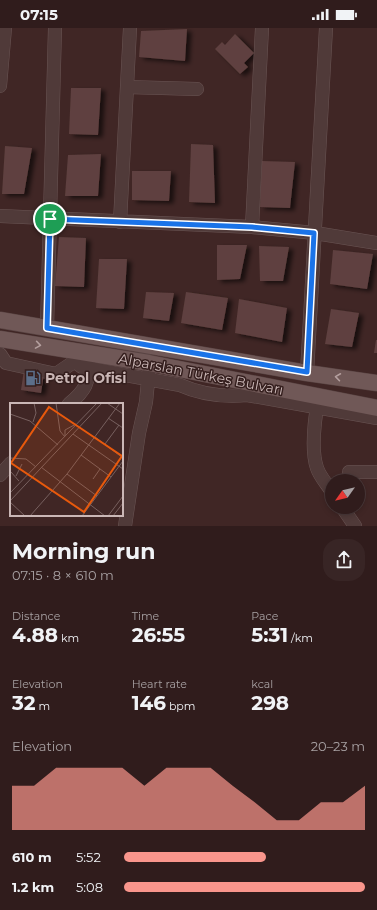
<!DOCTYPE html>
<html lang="en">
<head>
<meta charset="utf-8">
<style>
  :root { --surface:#301c1c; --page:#382525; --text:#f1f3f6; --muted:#a8a1a3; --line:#4b3a3b; --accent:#f9958c }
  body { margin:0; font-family:Montserrat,sans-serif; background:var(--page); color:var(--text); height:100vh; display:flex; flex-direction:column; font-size:15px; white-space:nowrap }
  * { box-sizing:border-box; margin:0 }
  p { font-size:13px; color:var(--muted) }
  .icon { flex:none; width:22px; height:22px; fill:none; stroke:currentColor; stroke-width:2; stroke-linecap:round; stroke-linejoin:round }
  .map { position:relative; height:498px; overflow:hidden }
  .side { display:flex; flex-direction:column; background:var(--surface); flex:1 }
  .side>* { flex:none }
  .needle { width:26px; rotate:236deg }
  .tools { position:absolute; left:325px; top:446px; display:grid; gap:8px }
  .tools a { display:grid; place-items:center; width:40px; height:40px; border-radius:50%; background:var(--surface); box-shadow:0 2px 6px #0003,0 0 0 1px var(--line); font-size:20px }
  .pin { position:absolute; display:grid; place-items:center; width:34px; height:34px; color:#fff; margin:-17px; border:2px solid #fff; border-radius:50%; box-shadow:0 1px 4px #0007 }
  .round { display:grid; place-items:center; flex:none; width:42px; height:42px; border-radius:16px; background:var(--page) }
  .head { display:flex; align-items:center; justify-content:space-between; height:68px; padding:0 12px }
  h1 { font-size:22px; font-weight:700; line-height:30px }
  .stats { display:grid; grid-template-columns:repeat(3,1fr); gap:6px; height:68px; padding:4px 12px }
  .stats div { display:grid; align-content:center }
  .stats b { font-size:20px; font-weight:700 }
  .stats small { font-size:11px; font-weight:400 }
  .stats p { font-size:11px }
  .chart { height:112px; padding:8px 12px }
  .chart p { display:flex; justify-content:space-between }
  .chart svg { width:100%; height:72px; margin-top:4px; fill:var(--accent); opacity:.7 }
  ul { padding:0 12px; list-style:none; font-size:13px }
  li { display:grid; grid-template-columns:64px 48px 1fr; align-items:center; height:30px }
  li i { height:10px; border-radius:5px; background:var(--accent) }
  .status { display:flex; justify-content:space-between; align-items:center; height:28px; padding:0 20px; background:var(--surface); direction:ltr }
  .status svg { height:11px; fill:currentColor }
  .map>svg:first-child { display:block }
  .building { fill:#5e403f; filter:url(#shadow) }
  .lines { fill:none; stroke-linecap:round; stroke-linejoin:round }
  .minor-casing { stroke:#6a5554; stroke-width:14 }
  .major-casing { stroke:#594443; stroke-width:17 }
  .minor { stroke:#503a39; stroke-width:13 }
  .major { stroke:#705857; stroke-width:16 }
  .oneway { stroke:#b49f9e }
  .route-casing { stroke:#fff; stroke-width:8 }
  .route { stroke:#1a73e8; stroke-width:5 }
  .labels { text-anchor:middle; stroke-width:3; stroke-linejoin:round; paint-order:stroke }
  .street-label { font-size:14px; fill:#cab7b6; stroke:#351f1e }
  .poi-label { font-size:14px; font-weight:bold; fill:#cab7b6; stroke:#351f1e; text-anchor:start }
  .inset-road { fill:none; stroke:#77605f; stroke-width:1 }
  .view { fill:#e8590c; fill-opacity:0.15; stroke:#e8590c; stroke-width:2 }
  .inset-edge { fill:none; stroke:#cab7b6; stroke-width:2 }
</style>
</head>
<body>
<div class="status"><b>07:15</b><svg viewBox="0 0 49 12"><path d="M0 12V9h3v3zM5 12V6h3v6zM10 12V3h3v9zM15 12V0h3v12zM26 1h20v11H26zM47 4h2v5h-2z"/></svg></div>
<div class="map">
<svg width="377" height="498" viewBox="0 0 377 498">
  <defs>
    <filter id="shadow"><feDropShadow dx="4.5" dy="2.5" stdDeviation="2" flood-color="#0009"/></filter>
  </defs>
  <rect width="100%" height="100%" fill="#402625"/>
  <!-- building -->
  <path class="building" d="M187,1L185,33L139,29L141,3Z
    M235,6L254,25L244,35L248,39L240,46L215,21L222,14L225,17Z
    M71,60H101L98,107L69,106Z
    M191,116L213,117L215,175L189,174Z
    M5,118L32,120L24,166H2Z
    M101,126L98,168H65L68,127Z
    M262,133L295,134L290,180L260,179Z
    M132,143H171L169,173L132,172Z
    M59,209L86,210L84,259L55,258Z
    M217,217H247L240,251L217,252Z
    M259,218L289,219L283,253H260Z
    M333,222L373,226L367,261L330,256Z
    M99,231H127L124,281L96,280Z
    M146,264L174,265L169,293L143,290Z
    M186,264L228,270L222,302L181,295Z
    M239,271L287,280L282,314L235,305Z
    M331,281L359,285L352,319L325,316Z
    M376,312H377V325H374Z
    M25,335L45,339L41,365L21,362Z"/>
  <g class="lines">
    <defs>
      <path id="minor" d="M0,58L5,0
        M127,59L197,61
        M0,188L252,199L315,205L377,215
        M120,194L130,0
        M252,199L262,0
        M47,300L55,0
        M0,326L6,335L56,346L81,329
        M75,334L82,339L180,357C200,366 225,369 247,367L377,390
        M307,345L326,0
        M318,372C315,390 311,423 317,440C320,449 327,456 332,464
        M69,376C86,362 89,355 89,333
        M349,444H377
        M0,447L11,435
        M342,479L355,498
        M125,498L139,405L146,374L149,343"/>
      <path id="major" d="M0,292L307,345L377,355
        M0,311L149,335L377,380"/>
    </defs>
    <!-- minor casing -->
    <use href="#minor" class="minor-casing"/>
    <!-- major casing -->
    <use href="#major" class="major-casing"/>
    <!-- minor -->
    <use href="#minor" class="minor"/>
    <!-- major -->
    <use href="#major" class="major"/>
  </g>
  <!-- one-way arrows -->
  <defs><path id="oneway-chevron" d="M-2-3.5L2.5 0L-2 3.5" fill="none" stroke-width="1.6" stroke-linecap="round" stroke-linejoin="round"/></defs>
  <g class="oneway">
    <use href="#oneway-chevron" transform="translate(38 317) rotate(9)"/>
    <use href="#oneway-chevron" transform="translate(338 349) rotate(-172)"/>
  </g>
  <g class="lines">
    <defs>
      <path id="route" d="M50,191L252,199L314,205L307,344L47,300Z"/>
    </defs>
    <!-- route casing -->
    <use href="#route" class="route-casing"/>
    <!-- route -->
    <use href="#route" class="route"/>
  </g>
  <!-- icons -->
  <defs>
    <symbol id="fuel-bare" viewBox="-9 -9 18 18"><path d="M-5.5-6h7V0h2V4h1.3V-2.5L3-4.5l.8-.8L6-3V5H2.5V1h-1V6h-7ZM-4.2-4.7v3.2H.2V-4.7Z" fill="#5c6f8a" stroke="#351f1e" stroke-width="2.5" paint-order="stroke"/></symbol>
  </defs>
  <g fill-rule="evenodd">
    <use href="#fuel-bare" x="22" y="339" width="22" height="22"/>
  </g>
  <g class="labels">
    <!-- street labels -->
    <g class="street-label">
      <text transform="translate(201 346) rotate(11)" y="5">Alparslan Türkeş Bulvarı</text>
    </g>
    <!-- poi labels -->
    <g class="poi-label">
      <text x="45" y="355">Petrol Ofisi</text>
    </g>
  </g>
  <!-- overview -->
  <g transform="translate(10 375)">
    <rect width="113" height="113" fill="#402625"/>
    <path class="inset-road" d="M46,0L50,28L55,34M97,0L113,11M0,11L20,18L48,42M98,15L113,25M23,19L26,10L24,0M63,31L113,66M55,33V27L66,21M85,34L113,55M95,41L109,22M71,52L101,74M0,55L16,56L26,64M31,64L95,113M1,69L9,78M57,71L87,93M6,73L12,61M83,76L90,66M0,90L87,0M0,98L92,0M0,99L15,113M20,113L57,71L110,0M72,113L113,58M98,113L113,93M103,113L113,100"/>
    <path class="view" d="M39,4L112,53L74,109L1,60Z"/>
    <rect width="113" height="113" class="inset-edge"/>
  </g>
</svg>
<div class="tools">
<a><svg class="needle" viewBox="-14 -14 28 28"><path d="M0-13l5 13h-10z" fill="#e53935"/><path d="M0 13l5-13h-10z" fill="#a8a1a3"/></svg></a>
</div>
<div class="pin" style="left:50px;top:191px;background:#1e9e55"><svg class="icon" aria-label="arrive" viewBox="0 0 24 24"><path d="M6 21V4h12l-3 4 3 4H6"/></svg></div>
</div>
<section class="side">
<div class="head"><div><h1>Morning run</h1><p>07:15 · 8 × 610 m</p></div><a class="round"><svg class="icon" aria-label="share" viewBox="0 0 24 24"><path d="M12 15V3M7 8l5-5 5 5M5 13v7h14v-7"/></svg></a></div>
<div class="stats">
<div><p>Distance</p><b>4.88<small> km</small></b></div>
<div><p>Time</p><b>26:55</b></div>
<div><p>Pace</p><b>5:31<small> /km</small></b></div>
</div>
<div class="stats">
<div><p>Elevation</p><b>32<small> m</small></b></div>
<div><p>Heart rate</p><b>146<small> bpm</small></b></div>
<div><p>kcal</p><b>298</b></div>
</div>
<div class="chart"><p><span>Elevation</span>20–23 m</p>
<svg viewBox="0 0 160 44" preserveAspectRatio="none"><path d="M0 44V17L10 17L20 6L30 6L40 6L50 6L60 17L70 6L80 6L90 6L100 17L110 27L120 38L130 38L140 27L150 27L160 17V44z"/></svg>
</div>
<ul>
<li><b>610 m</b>5:52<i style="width:59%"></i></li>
<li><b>1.2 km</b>5:08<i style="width:100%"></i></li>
</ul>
</section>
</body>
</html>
